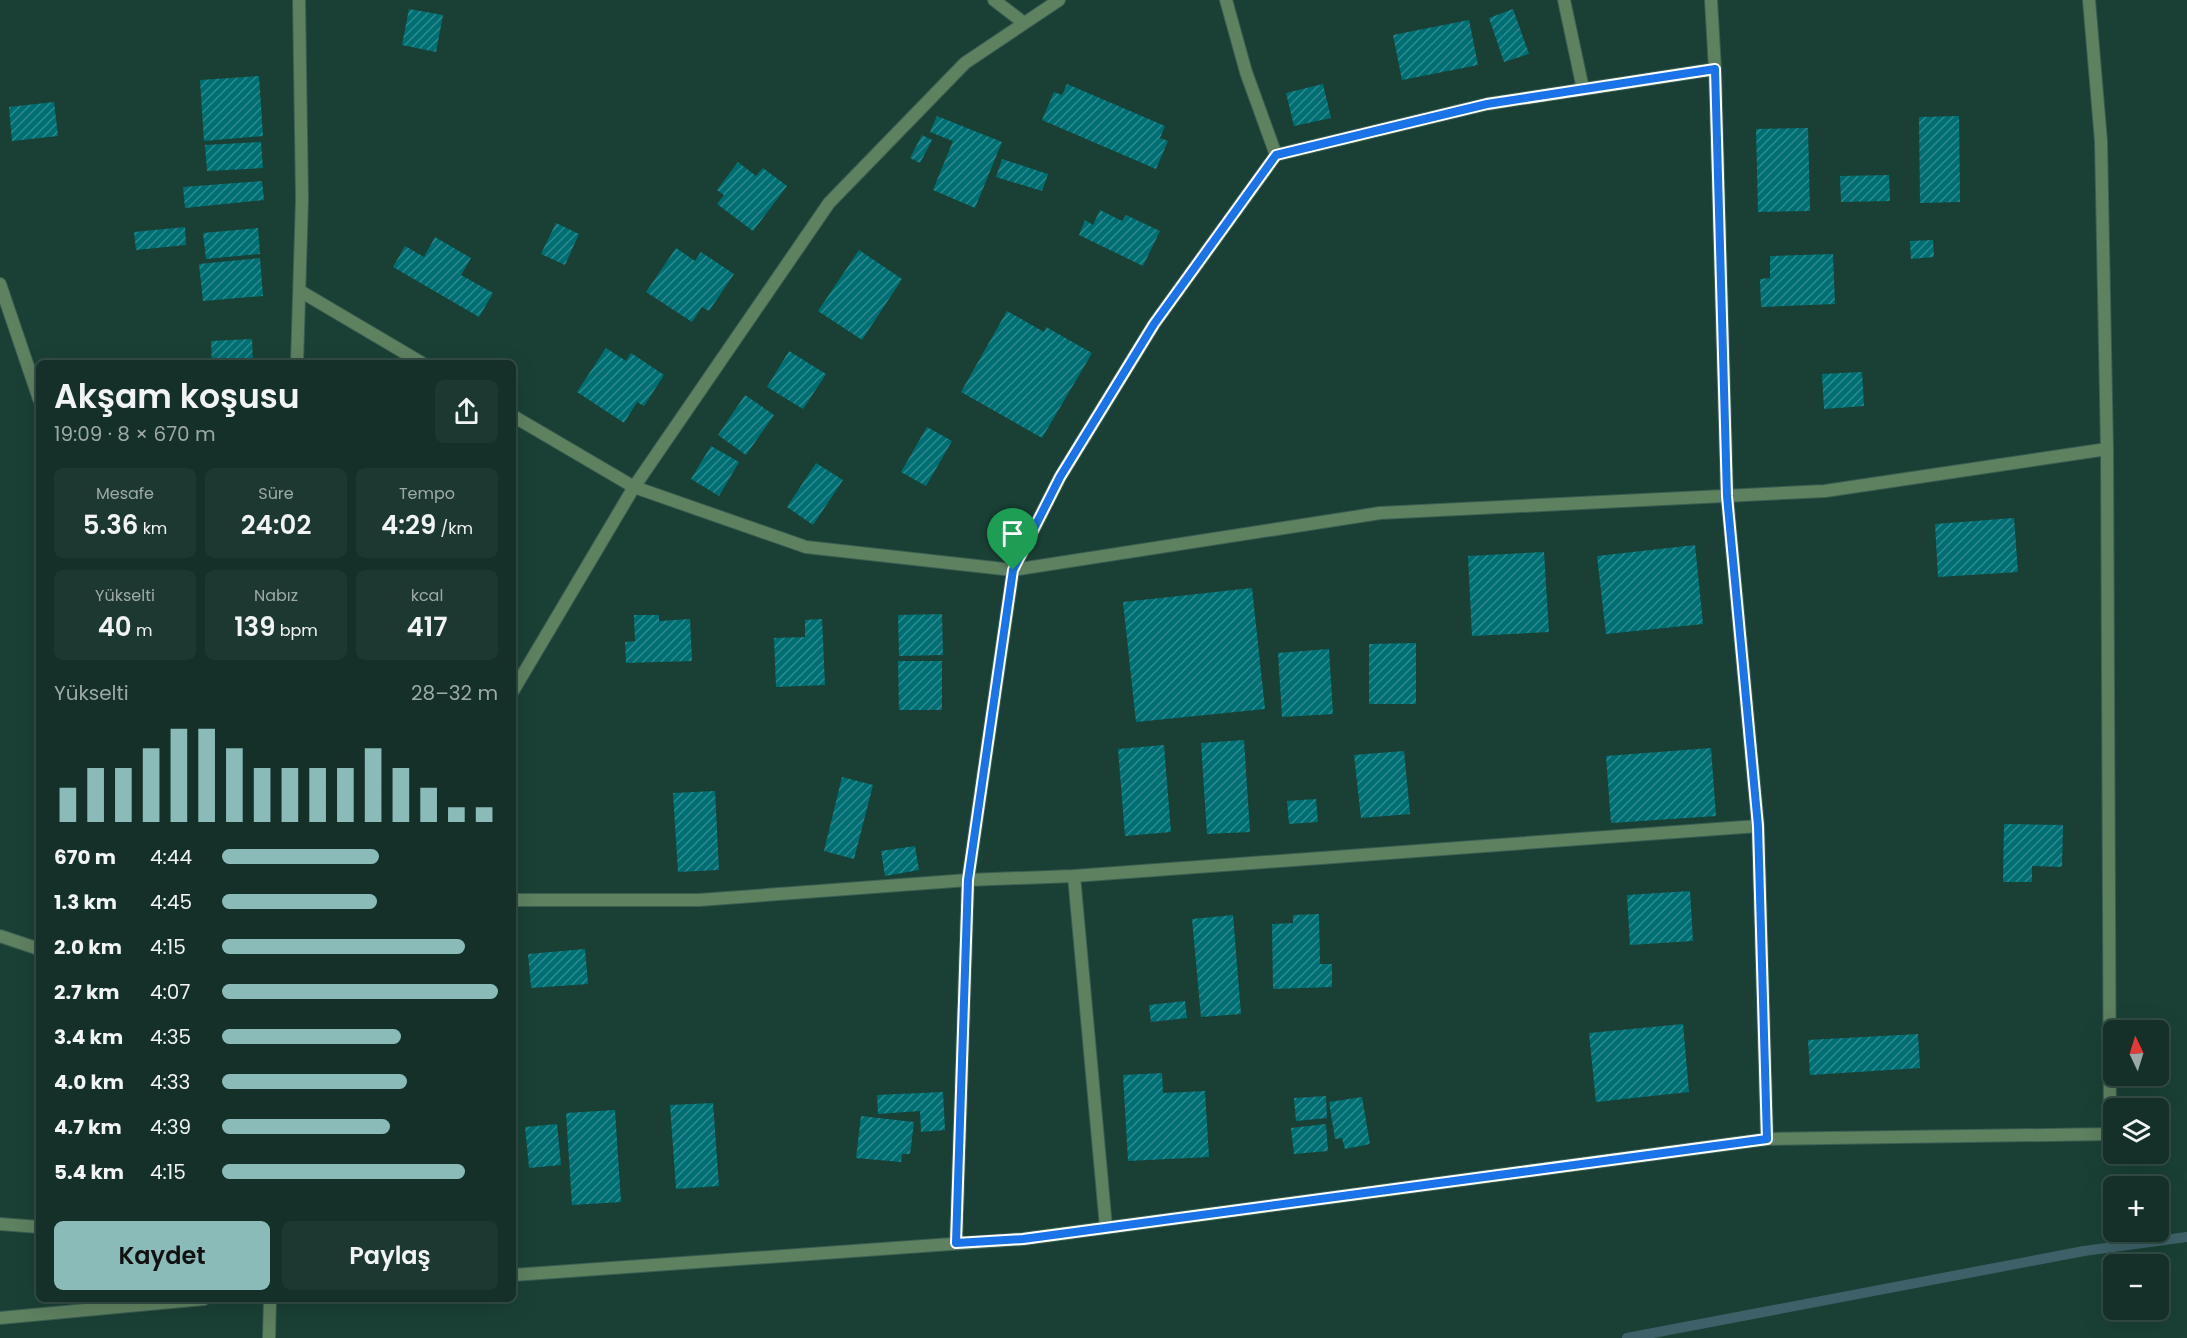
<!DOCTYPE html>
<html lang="tr">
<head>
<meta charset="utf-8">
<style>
  :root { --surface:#143028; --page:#1d3830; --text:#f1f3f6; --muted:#9da9a8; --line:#334b45; --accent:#8bbbb9 }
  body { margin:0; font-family:Poppins,sans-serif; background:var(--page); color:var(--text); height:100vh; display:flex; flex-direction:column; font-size:22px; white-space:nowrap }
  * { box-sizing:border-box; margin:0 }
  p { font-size:20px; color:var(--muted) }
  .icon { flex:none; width:33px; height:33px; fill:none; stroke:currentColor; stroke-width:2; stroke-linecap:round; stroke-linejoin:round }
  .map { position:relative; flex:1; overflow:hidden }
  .sheet { position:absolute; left:36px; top:360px; width:480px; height:942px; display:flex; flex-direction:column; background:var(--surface); border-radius:9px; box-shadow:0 6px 24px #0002,0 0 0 2px var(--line) }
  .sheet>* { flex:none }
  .needle { width:39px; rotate:356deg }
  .controls { position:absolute; left:2103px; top:1020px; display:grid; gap:12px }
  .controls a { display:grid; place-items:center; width:66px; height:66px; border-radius:9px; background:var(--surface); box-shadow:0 6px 24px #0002,0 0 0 2px var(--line); font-size:30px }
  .pin { position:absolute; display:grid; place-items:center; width:51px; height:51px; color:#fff; margin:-62px -26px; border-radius:50% 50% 50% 0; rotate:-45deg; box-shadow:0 0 6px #0007 }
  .pin .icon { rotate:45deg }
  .round { display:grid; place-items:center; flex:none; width:63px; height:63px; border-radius:9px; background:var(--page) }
  .headline { display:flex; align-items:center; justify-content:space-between; height:102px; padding:0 18px }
  h1 { font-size:33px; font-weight:600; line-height:45px }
  .figures { display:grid; grid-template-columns:repeat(3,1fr); gap:9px; height:102px; padding:6px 18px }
  .figures div { display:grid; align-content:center; border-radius:9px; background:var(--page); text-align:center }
  .figures b { font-size:26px; font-weight:600 }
  .figures small { font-size:16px; font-weight:400 }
  .figures p { font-size:16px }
  .chart { height:168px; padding:12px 18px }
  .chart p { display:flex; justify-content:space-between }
  .chart svg { width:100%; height:108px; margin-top:6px; stroke:var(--accent); stroke-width:6 }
  .action { display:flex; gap:12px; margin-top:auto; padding:12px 18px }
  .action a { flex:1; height:69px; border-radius:9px; background:var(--accent); color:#111; font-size:24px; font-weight:600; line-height:69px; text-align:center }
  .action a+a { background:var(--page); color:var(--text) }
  ul { padding:0 18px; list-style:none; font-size:20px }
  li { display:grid; grid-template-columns:96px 72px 1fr; align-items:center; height:45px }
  li i { height:15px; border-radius:8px; background:var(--accent) }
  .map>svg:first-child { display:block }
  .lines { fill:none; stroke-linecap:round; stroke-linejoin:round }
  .stream { stroke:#3e6169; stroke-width:10 }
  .building { fill:url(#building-hatch) }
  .service-casing { stroke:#3b5e53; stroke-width:14 }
  .minor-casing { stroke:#3b5e53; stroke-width:14 }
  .tertiary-casing { stroke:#3b5e53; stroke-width:14 }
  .service { stroke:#5e8160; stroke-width:12 }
  .minor { stroke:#5e8160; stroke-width:12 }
  .tertiary { stroke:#5e8160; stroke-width:12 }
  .route-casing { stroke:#fff; stroke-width:12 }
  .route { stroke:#1a73e8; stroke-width:8 }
</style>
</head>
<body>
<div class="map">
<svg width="2187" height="1338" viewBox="0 0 2187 1338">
  <defs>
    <pattern id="building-hatch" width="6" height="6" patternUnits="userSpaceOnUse" patternTransform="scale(1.5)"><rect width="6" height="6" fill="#006f73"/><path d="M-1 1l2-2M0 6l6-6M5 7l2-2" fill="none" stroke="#308a8d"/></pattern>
  </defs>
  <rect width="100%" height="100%" fill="#1a4035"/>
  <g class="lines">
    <!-- stream -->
    <path class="stream" d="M1627,1338L2084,1251L2187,1237"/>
  </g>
  <!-- building -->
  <path class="building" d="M409,9L443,15L436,52L402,45Z
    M1513,9L1529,54L1504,62L1489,18Z
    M1469,20L1478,65L1402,80L1393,35Z
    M259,76L263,136L204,141L200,80Z
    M1067,84L1165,126L1160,138L1168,141L1156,169L1042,120L1054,92L1062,95Z
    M1323,84L1331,118L1294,126L1286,93Z
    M54,102L58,136L12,141L9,107Z
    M937,116L1002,142L975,208L933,190L953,141L930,132Z
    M1959,116L1960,202L1920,203L1919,117Z
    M1808,128L1810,211L1758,212L1756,129Z
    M922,135L932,140L920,163L910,158Z
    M261,142L263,168L207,171L205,145Z
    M1002,159L1048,174L1042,191L996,177Z
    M738,162L756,176L763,168L787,186L753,231L717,204L724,195L717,190Z
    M1889,175L1890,201L1841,202L1840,176Z
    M262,181L264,200L185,208L183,187Z
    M1100,210L1122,221L1126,215L1160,231L1143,266L1079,235L1085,220L1093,225Z
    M556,223L579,234L565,265L541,254Z
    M185,227L186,245L136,250L134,232Z
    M258,228L260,254L206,259L203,233Z
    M435,237L471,258L461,275L493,293L479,317L393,267L405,246L424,257Z
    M1933,240L1934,257L1911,259L1910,241Z
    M676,248L695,261L701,252L734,274L709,311L702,307L692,322L646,292Z
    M859,250L902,279L862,340L818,311Z
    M1833,254L1835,304L1761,307L1760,279L1770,278V256Z
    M260,258L263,296L203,301L199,264Z
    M1007,311L1044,332L1046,327L1092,353L1042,438L961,392Z
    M252,339L253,363H212L211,341Z
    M606,348L626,361L631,353L664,375L644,406L637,402L624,423L577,392Z
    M789,351L826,374L803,409L767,387Z
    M1862,372L1864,406L1824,409L1822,374Z
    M745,395L774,415L746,455L718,435Z
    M927,427L952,441L926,486L901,472Z
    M711,446L739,462L719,496L691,479Z
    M816,463L843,480L813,525L787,507Z
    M2014,518L2018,572L1938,577L1935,524Z
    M1695,545L1703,624L1606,634L1597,556Z
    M1544,552L1549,632L1472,636L1468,556Z
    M1252,588L1265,709L1136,722L1123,602Z
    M942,614L943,655L899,656L898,615Z
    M634,615H659V621L690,619L692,661L626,663L625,642L635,641Z
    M822,619L825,685L776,687L774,638L805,637V620Z
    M1416,643V704H1369V644Z
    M1329,649L1333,714L1282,717L1278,653Z
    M898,661H942V710H899Z
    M1244,740L1250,832L1207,834L1201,743Z
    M1164,745L1171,832L1125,836L1118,749Z
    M1711,748L1716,816L1611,823L1606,756Z
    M1404,751L1410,814L1361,818L1354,755Z
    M842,777L873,785L854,859L824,851Z
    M715,791L719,870L678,872L673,793Z
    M1316,799L1318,822L1289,824L1287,801Z
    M2004,824L2063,825L2062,867L2032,866V882H2003Z
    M915,846L919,870L885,876L881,851Z
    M1690,891L1693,941L1630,945L1627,895Z
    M1319,914L1320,964H1332V987L1273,989L1272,924L1293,923V915Z
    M1233,915L1241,1014L1201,1017L1192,919Z
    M585,949L588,984L531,988L528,954Z
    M1185,1001L1187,1018L1151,1022L1149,1005Z
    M1683,1024L1689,1092L1596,1102L1589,1033Z
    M1918,1034L1920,1068L1810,1075L1808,1040Z
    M1162,1073L1163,1093L1205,1091L1209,1157L1128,1161L1123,1075Z
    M943,1092L945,1130L921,1132L920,1111L878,1114L877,1095Z
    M1326,1096L1327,1118L1296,1121L1294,1098Z
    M1362,1097L1370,1144L1345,1149L1342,1138L1335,1139L1329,1102Z
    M713,1103L719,1186L676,1189L670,1105Z
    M615,1110L621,1202L572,1205L566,1113Z
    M861,1116L914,1122L910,1154H902L901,1162L856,1158Z
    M557,1124L561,1165L529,1168L525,1127Z
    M1326,1124L1328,1151L1294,1154L1291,1128Z"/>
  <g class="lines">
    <defs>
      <path id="service" d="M1074,876L1106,1227"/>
      <path id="minor" d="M994,0L1024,23
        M1226,0L1246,72L1276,155
        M1564,0L1583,89
        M1711,0L1715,69L1727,496L1758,826L1767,1139
        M0,284L39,399
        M300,291L422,363
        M513,416L634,487L806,547L1013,570L1380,513L1825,491L2107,449
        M513,691L634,487L829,203L965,63L1059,0
        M513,900H699L968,880L1074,876L1758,826
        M0,936L39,949
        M0,1224L39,1227
        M956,1243L968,880L1013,570L1060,477L1154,324L1276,155L1487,104L1715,69
        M513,1275L1023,1239L1767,1139L2110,1134L2107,449L2101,141L2089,0
        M0,1318L204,1299"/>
      <path id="tertiary" d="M297,363L302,199L299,0
        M269,1338L270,1299"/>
    </defs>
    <!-- service casing -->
    <use href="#service" class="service-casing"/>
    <!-- minor casing -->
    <use href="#minor" class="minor-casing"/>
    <!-- tertiary casing -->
    <use href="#tertiary" class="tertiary-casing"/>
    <!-- service -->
    <use href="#service" class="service"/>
    <!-- minor -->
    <use href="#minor" class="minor"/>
    <!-- tertiary -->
    <use href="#tertiary" class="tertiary"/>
  </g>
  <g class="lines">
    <defs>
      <path id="route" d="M1715,69L1727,496L1758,826L1767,1139L1023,1239L956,1243L968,880L1013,570L1060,477L1154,324L1276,155L1487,104Z"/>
    </defs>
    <!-- route casing -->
    <use href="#route" class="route-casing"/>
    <!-- route -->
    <use href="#route" class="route"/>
  </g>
</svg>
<div class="controls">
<a><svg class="needle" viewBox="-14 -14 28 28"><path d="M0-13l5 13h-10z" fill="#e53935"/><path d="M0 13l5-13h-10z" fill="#9da9a8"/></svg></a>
<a><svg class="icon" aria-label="layers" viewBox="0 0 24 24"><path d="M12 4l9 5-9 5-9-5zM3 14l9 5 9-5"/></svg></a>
<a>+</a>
<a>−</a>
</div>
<div class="pin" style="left:1013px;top:570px;background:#1e9e55"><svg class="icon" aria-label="arrive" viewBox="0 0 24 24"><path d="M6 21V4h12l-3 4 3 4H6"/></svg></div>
<section class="sheet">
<div class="headline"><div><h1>Akşam koşusu</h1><p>19:09 · 8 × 670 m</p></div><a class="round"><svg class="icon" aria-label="share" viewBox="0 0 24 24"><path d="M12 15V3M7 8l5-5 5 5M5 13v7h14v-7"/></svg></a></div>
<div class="figures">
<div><p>Mesafe</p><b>5.36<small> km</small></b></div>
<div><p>Süre</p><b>24:02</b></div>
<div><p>Tempo</p><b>4:29<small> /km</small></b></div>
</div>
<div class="figures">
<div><p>Yükselti</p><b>40<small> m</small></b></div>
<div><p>Nabız</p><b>139<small> bpm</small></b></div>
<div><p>kcal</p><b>417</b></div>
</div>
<div class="chart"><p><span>Yükselti</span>28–32 m</p>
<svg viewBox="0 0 160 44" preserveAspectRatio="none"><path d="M5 44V30M15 44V22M25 44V22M35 44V14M45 44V6M55 44V6M65 44V14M75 44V22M85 44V22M95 44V22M105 44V22M115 44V14M125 44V22M135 44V30M145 44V38M155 44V38"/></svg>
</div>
<ul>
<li><b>670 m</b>4:44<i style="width:57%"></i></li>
<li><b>1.3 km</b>4:45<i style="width:56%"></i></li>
<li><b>2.0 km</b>4:15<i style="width:88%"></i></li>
<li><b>2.7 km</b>4:07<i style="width:100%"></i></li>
<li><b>3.4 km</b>4:35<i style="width:65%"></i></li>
<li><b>4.0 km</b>4:33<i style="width:67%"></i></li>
<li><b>4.7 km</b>4:39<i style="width:61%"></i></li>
<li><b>5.4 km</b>4:15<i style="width:88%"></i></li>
</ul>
<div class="action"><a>Kaydet</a><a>Paylaş</a></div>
</section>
</div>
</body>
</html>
